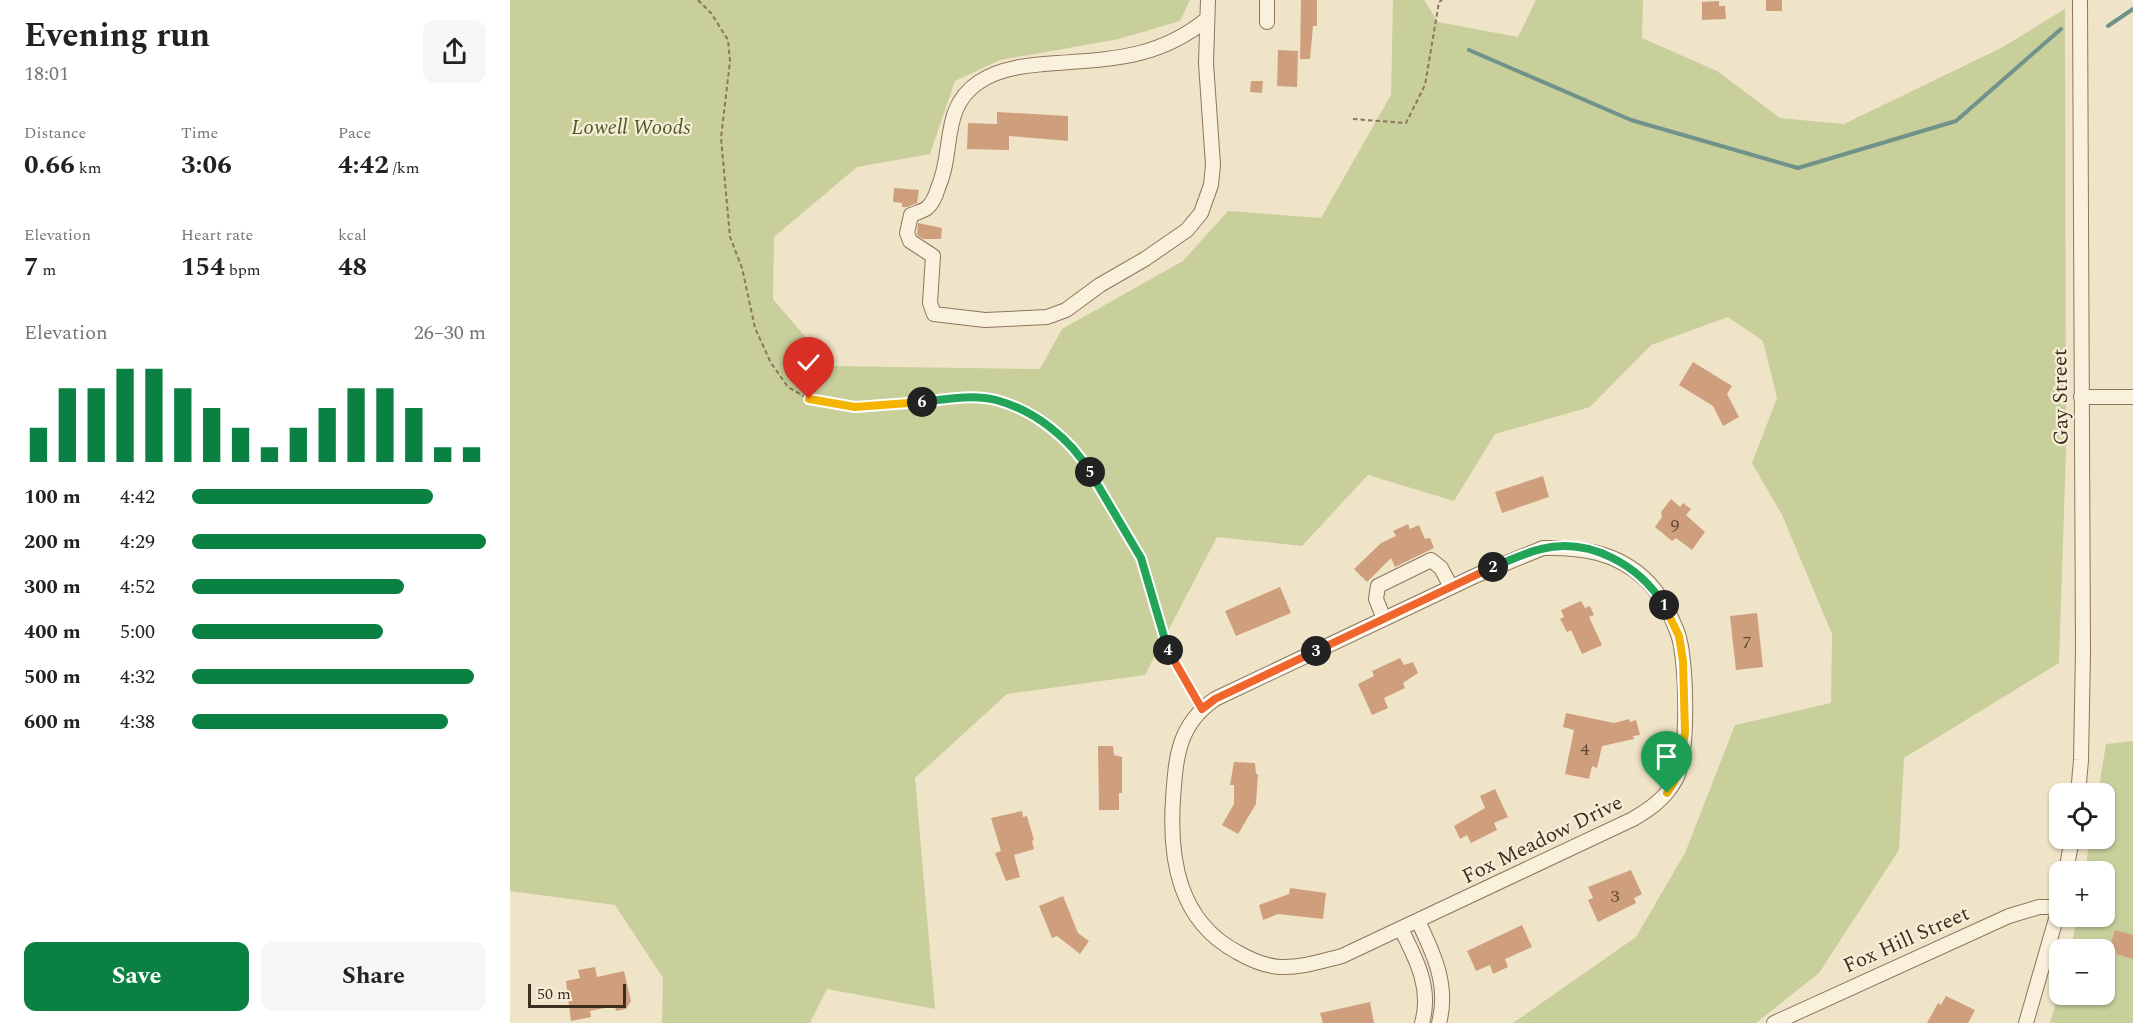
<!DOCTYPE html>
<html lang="en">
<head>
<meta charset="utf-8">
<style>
  :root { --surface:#fff; --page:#f6f6f6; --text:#222; --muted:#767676; --accent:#0b8043 }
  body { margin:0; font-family:Spectral,serif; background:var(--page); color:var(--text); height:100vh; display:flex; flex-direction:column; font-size:22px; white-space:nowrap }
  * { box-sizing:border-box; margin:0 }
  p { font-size:20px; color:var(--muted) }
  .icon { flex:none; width:33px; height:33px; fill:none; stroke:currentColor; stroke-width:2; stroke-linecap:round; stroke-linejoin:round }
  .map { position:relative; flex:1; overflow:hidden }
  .drawer { display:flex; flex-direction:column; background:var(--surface); width:510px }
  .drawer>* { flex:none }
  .tools { position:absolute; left:1539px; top:783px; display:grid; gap:12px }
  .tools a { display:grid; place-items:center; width:66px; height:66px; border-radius:12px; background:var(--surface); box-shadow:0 2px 4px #0004; font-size:30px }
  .scale { position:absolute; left:18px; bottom:15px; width:98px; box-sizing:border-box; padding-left:6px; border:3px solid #3d2e20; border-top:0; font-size:16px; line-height:21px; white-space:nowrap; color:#3d2e20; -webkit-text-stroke:4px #f7eed8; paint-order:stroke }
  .pin { position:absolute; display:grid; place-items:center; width:51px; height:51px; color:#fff; margin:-62px -26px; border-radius:50% 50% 50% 0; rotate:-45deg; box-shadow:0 0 6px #0007 }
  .pin .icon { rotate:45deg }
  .km { position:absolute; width:30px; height:30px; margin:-15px; border-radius:50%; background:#222; color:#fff; font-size:16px; line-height:30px; text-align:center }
  .round { display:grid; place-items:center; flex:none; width:63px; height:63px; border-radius:12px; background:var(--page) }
  .overview { display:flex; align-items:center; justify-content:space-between; height:102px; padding:0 24px }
  h1 { font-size:33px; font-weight:700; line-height:45px }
  .stats { display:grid; grid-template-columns:repeat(3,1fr); gap:9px; height:102px; padding:6px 24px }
  .stats div { display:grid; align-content:center }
  .stats b { font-size:26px; font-weight:700 }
  .stats small { font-size:16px; font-weight:400 }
  .stats p { font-size:16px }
  .chart { height:168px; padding:12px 24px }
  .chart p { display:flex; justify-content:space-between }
  .chart svg { width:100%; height:108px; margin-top:6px; stroke:var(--accent); stroke-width:6 }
  .cta { display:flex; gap:12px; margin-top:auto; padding:12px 24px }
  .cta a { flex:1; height:69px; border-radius:12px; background:var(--accent); color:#fff; font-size:24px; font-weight:700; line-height:69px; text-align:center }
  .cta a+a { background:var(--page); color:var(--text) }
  ul { padding:0 24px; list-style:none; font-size:20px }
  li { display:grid; grid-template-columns:96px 72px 1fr; align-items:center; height:45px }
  li i { height:15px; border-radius:8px; background:var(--accent) }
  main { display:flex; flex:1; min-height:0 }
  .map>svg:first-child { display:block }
  .green { fill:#c9cf9b }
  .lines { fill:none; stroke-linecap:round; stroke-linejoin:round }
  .stream { stroke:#6f938a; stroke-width:4 }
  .building { fill:#cf9f7d }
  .minor-casing { stroke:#8d765c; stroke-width:16 }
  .path { stroke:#8d765c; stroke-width:2; stroke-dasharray:4.5 3; stroke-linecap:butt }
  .minor { stroke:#faf1dc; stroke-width:14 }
  .split-1-casing { stroke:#fff; stroke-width:12 }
  .split-2-casing { stroke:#fff; stroke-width:12 }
  .split-3-casing { stroke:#fff; stroke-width:12 }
  .split-4-casing { stroke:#fff; stroke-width:12 }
  .split-5-casing { stroke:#fff; stroke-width:12 }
  .split-6-casing { stroke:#fff; stroke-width:12 }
  .split-7-casing { stroke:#fff; stroke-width:12 }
  .split-1 { stroke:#f5b400; stroke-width:8 }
  .split-2 { stroke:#22a559; stroke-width:8 }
  .split-3 { stroke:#f0652b; stroke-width:8 }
  .split-4 { stroke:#f0652b; stroke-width:8 }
  .split-5 { stroke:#22a559; stroke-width:8 }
  .split-6 { stroke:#22a559; stroke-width:8 }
  .split-7 { stroke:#f5b400; stroke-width:8 }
  .labels { text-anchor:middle; stroke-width:4.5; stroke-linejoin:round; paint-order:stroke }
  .number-label { font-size:18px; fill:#624a37 }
  .park-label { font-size:21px; font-style:italic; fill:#4d5a26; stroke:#f7eed8 }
  .street-label { font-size:21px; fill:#3d2e20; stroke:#f7eed8 }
</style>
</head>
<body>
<main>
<section class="drawer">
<div class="overview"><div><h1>Evening run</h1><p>18:01</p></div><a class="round"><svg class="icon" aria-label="share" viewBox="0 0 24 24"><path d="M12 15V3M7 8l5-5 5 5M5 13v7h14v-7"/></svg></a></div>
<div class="stats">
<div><p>Distance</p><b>0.66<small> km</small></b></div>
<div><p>Time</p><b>3:06</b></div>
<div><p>Pace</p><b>4:42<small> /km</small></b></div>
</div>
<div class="stats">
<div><p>Elevation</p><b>7<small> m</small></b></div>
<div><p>Heart rate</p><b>154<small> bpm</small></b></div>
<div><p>kcal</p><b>48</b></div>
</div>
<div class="chart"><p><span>Elevation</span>26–30 m</p>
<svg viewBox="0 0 160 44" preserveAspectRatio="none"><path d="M5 44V30M15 44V14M25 44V14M35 44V6M45 44V6M55 44V14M65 44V22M75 44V30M85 44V38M95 44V30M105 44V22M115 44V14M125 44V14M135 44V22M145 44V38M155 44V38"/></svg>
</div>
<ul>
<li><b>100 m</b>4:42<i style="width:82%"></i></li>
<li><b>200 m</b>4:29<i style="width:100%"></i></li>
<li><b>300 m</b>4:52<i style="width:72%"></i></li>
<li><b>400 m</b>5:00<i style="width:65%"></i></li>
<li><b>500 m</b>4:32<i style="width:96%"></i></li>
<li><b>600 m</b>4:38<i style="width:87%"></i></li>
</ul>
<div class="cta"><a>Save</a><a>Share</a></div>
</section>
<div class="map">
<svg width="1623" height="1023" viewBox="0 0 1623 1023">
  <rect width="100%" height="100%" fill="#f0e4c8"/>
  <!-- green -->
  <path class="green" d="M0,0H680L670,21L609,39L490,60L445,81L420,154L347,167L264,237L263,299L320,366L530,369L552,329L673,261L718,211L811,218L881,95L883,0H914L928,22L1008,37L1026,0H1133L1132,38L1207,71L1270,118L1334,124L1491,48L1555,9L1556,452L1549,663L1394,758L1389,850L1309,973L1246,1023H1003L1126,937L1175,853L1225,725L1321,703L1322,634L1272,515L1242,463L1267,398L1253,341L1218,317L1141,345L1080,407L985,434L944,501L858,475L792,546L707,537L635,675L497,694L405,778L425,1009L317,989L300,1023H152L153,978L105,905L0,891Z
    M1623,741V1023H1540L1549,992L1550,994H1594V950L1561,949L1567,917L1594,916V872L1575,871L1580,839L1594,838V794L1588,793L1596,744Z"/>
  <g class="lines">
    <!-- stream -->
    <path class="stream" d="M1598,26L1623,9
      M959,50L1121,120L1288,168L1446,121L1551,29"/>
  </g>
  <!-- building -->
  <path class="building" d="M791,0H807V26H803L800,59H790Z
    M1256,0H1272V11H1256Z
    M1209,1V6H1215L1216,19L1192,20V2Z
    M768,50L788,51L787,87L767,86Z
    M741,81H753L752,93L740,92Z
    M487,112L558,116V141L499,136V150L457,149L458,123L487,124Z
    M384,188L409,190L407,203L397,207H392V203L383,202Z
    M408,223L432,228L431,239H413L407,235Z
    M1183,362L1222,386L1217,394L1229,417L1213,426L1203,406L1169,385Z
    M1033,476L1039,497L992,513L985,492Z
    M1161,499L1170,507L1173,503L1181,509L1176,515L1195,532L1182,550L1166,538L1162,541L1145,527L1152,517L1151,512Z
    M898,524L900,529L909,525L915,539L920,538L924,548L885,567L881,558L857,582L844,569L871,543L886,536L883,531Z
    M770,587L781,613L726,636L715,611Z
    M1071,601L1075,608L1080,606L1084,615L1079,617L1092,645L1072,654L1061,630L1057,632L1050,619L1054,617L1051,610Z
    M1247,613L1253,667L1226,670L1220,616Z
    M890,658L894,665L903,662L908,673L893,683L895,688L874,698L878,708L862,715L848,684L864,676L862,671Z
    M1056,713L1104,723L1119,719L1120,722L1126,720L1130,735L1123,736L1124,739L1092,746L1087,768L1082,766L1079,779L1055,774L1064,730L1053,727Z
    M588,746H603L604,755L612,757V793H609V810H589Z
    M724,762L745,763L746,774H748L746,804L728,834L712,825L724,804V785H720Z
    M985,789L998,817L984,823L987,830L961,843L957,835L950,839L944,826L975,808L970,796Z
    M512,811L513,817L517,816L524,840L522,841L524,849L504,855L510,877L496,881L485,853L491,851L481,818Z
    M1121,870L1132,894L1124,898L1126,903L1088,922L1078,900L1083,898L1078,887Z
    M780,888L816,893L813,919L768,914L753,920L749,905L779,894Z
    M553,896L568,933L579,941L570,954L547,936L542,938L529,906Z
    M1012,925L1022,947L995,959L998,967L983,974L980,965L966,971L957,951Z
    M1605,930L1623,935V959L1606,954L1607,951L1599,949Z
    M85,967L87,977L114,971L121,1001L116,1009L106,1011L105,1006L80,1011L81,1017L61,1021L56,981L70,978L68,970Z
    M1436,996L1465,1010L1458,1023H1417L1428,1003L1431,1005Z
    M860,1002L864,1023H813L810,1013Z"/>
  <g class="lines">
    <defs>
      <path id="minor" d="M697,19C651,57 605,59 548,63C521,65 491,67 469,82C430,108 445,150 428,188C426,195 423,203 417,208C413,211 406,213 401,215L397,233L400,241L423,256L420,303L424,314L475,320L537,317L556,310L590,285L635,259L677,230L691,213L701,185L703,165L696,63L698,0
        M757,22V0
        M1571,397H1623
        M1033,548C1071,547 1106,552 1135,579C1150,593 1161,615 1168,634C1177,660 1179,755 1166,779C1156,798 1140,809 1123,819L832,956C812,961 791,968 770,967C756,966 739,959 727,952C669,921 659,860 663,799C666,756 668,725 705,699L967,575Z
        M874,619L866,599L868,586L921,560L931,568L941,587
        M1568,794L1571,760L1573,652L1570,0
        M1556,872L1562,838
        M908,921C924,954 939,986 929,1023
        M891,929C906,959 922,988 912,1023
        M1264,1023L1499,916L1529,907H1549
        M1516,1023L1550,905"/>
    </defs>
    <!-- minor casing -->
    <use href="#minor" class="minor-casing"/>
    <!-- path -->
    <path class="path" d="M188,0L201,13L218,40L220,61L211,138L220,237L232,268L245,328L261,363L278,387L299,399L345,407L440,399L485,400L519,415L545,431L571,455L631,558L659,651L685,698
      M843,119L896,123L915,85L929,2L932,0"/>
    <!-- minor -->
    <use href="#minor" class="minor"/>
  </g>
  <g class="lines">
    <defs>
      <path id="split-1" d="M1154,605L1169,636L1173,661L1175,733L1167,777L1157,793"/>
      <path id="split-2" d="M983,567C999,561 1014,553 1031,549C1080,537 1129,565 1154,605"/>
      <path id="split-3" d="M806,651L983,567"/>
      <path id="split-4" d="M658,650L692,709L705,699L806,651"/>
      <path id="split-5" d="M580,472L631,558L658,650"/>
      <path id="split-6" d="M412,402C435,399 464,394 486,400C524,410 561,439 580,472"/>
      <path id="split-7" d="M299,399L345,407L412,402"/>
    </defs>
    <!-- split-1 casing -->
    <use href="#split-1" class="split-1-casing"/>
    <!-- split-2 casing -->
    <use href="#split-2" class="split-2-casing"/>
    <!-- split-3 casing -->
    <use href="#split-3" class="split-3-casing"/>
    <!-- split-4 casing -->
    <use href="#split-4" class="split-4-casing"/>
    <!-- split-5 casing -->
    <use href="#split-5" class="split-5-casing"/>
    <!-- split-6 casing -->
    <use href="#split-6" class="split-6-casing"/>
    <!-- split-7 casing -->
    <use href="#split-7" class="split-7-casing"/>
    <!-- split-1 -->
    <use href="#split-1" class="split-1"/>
    <!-- split-2 -->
    <use href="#split-2" class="split-2"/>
    <!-- split-3 -->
    <use href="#split-3" class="split-3"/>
    <!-- split-4 -->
    <use href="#split-4" class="split-4"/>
    <!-- split-5 -->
    <use href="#split-5" class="split-5"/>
    <!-- split-6 -->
    <use href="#split-6" class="split-6"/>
    <!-- split-7 -->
    <use href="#split-7" class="split-7"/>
  </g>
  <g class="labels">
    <!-- number labels -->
    <g class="number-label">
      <text x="1165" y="531">9</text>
      <text x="1237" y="648">7</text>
      <text x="1075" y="755">4</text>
      <text x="1105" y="902">3</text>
    </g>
    <!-- park labels -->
    <g class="park-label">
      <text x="121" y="134">Lowell Woods</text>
    </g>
    <!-- street labels -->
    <g class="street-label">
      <text transform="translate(1550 397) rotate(-91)" y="7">Gay Street</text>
      <text transform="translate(1032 839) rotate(-26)" y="7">Fox Meadow Drive</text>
      <text transform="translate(1396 939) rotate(-24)" y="7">Fox Hill Street</text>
    </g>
  </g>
</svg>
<div class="tools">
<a><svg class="icon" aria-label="locate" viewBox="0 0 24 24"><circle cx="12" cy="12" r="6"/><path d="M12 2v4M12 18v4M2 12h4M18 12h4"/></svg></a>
<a>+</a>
<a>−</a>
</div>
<div class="scale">50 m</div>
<div class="pin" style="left:1157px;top:793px;background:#1e9e55"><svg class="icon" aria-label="arrive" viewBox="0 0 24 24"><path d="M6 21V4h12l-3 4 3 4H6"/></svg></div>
<div class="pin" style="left:299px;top:399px;background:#d93025"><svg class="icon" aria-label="check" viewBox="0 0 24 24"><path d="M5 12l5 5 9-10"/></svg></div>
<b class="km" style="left:1154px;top:605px">1</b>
<b class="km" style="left:983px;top:567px">2</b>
<b class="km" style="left:806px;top:651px">3</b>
<b class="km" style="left:658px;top:650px">4</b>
<b class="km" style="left:580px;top:472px">5</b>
<b class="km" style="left:412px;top:402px">6</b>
</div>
</main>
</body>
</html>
